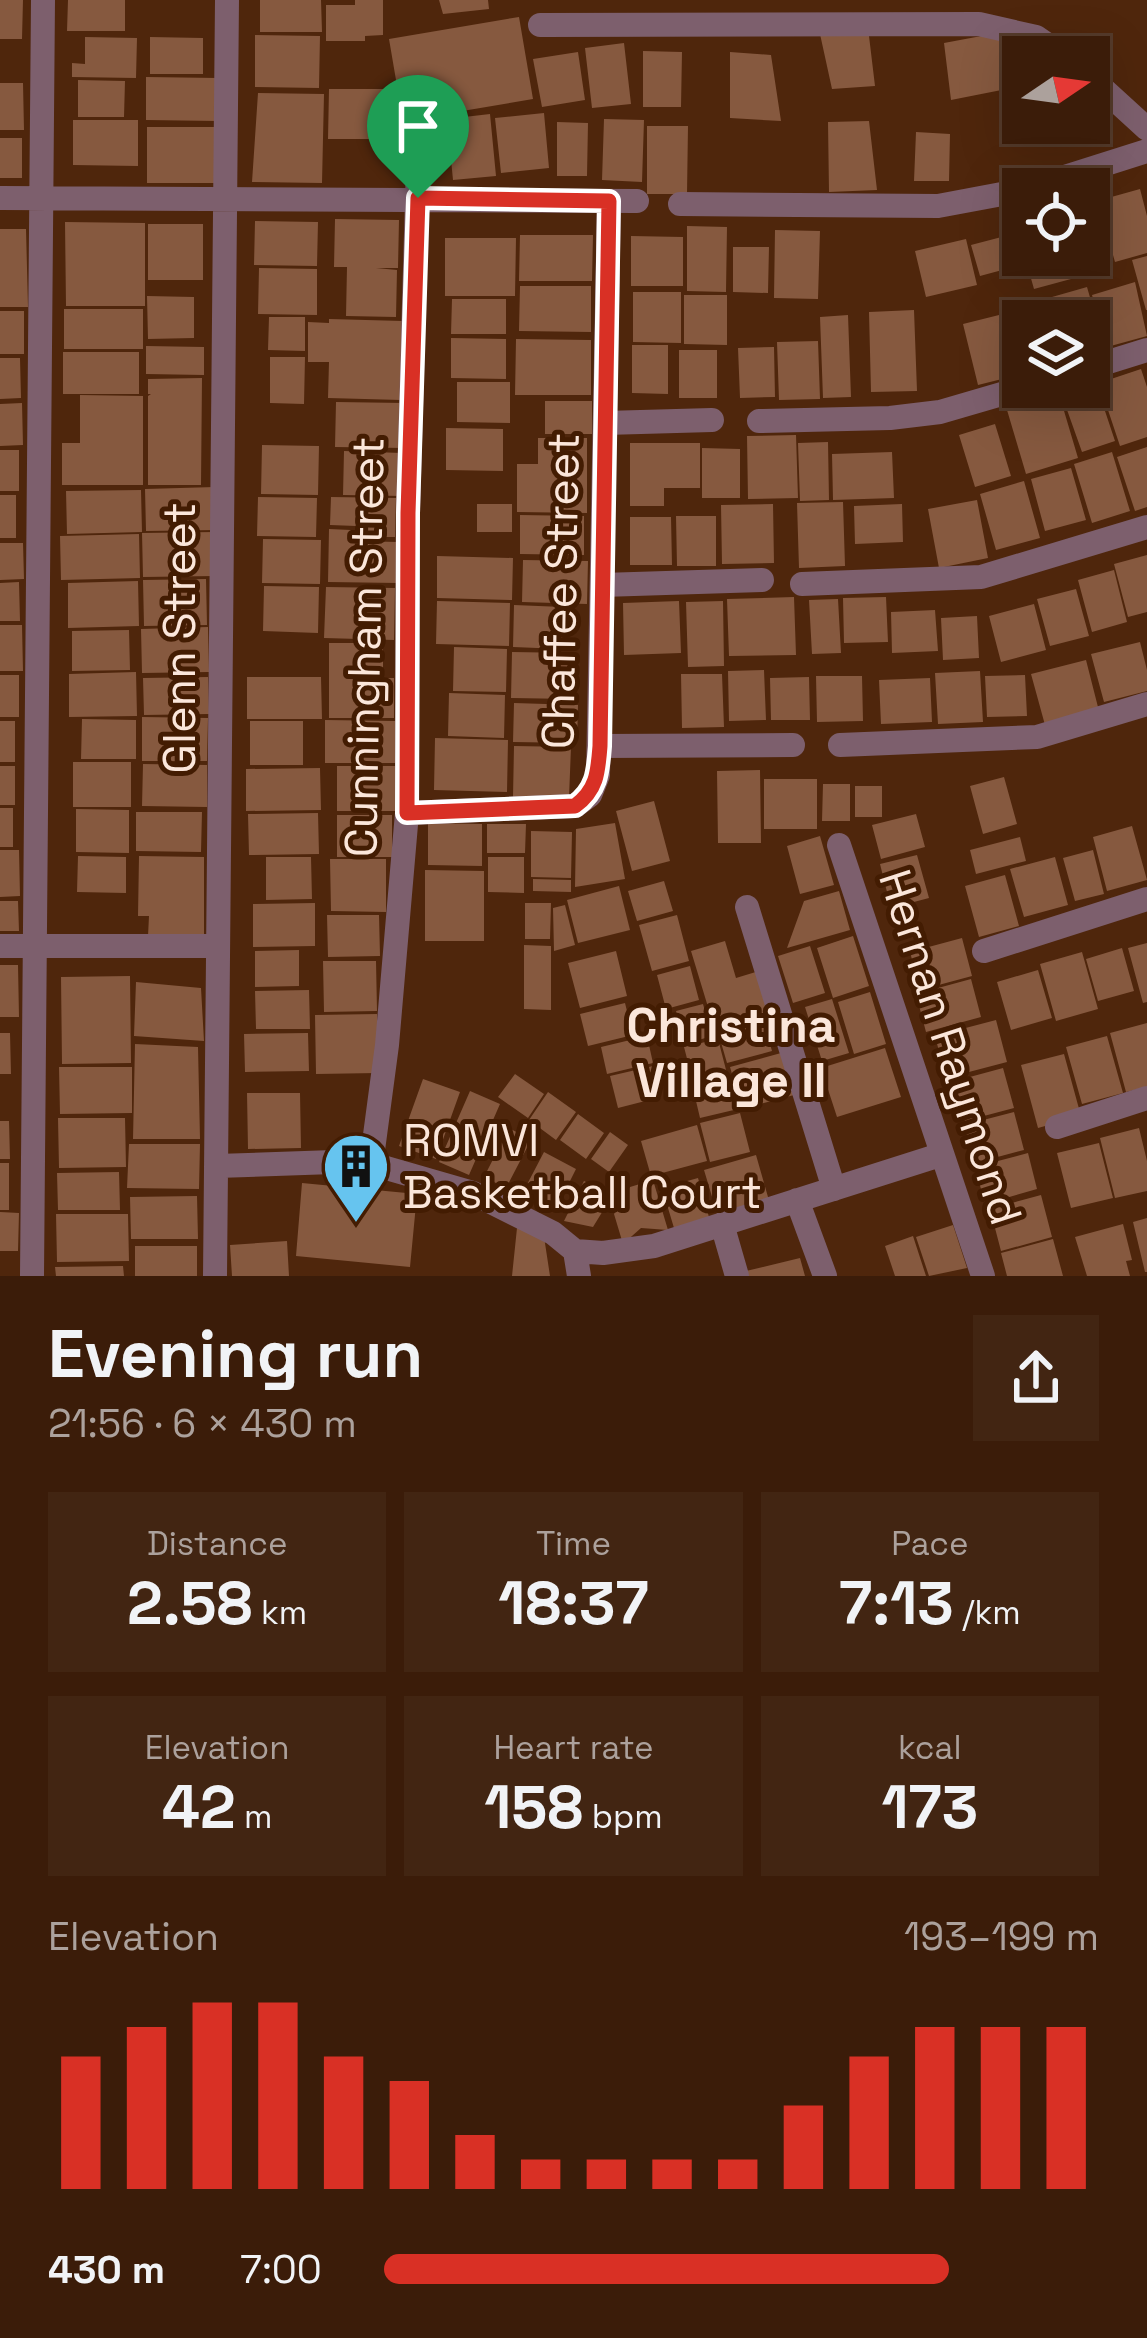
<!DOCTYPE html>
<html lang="en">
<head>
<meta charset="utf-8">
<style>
  :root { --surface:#3b1c09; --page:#422512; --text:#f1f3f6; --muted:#aca19c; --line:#543a2a; --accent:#d93025 }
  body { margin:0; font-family:"Space Grotesk",sans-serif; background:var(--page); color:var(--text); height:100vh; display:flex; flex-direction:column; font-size:45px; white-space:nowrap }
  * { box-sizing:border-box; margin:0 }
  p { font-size:39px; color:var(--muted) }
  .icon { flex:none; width:66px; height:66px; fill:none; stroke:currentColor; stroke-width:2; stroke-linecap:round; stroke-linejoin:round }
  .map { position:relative; height:1276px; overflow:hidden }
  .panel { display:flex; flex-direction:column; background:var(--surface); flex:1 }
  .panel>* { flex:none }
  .needle { width:78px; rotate:77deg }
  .buttons { position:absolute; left:1002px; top:36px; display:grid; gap:24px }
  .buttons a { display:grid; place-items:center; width:108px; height:108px; border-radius:0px; background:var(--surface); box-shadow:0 12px 48px #0002,0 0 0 3px var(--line); font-size:60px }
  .pin { position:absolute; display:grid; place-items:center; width:102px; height:102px; color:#fff; margin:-123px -51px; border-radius:50% 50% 50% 0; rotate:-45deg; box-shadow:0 0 12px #0007 }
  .pin .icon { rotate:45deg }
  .round { display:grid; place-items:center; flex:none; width:126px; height:126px; border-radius:0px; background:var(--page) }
  .headline { display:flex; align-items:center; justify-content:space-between; height:204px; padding:0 48px }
  h1 { font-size:66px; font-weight:700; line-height:90px }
  .stats { display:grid; grid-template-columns:repeat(3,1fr); gap:18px; height:204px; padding:12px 48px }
  .stats div { display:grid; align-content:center; border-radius:0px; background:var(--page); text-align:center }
  .stats b { font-size:60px; font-weight:700 }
  .stats small { font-size:33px; font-weight:400 }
  .stats p { font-size:33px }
  .chart { height:336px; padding:24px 48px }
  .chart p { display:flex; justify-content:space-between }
  .chart svg { width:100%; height:216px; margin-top:12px; stroke:var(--accent); stroke-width:6 }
  ul { padding:0 48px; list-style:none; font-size:39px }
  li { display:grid; grid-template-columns:192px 144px 1fr; align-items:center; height:90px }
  li i { height:30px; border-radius:15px; background:var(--accent) }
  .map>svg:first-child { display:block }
  .building { fill:#86593f }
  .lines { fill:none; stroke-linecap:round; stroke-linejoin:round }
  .street { stroke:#7d5f6d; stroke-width:24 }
  .route-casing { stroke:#fff; stroke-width:24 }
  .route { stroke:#d93025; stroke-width:15 }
  .labels { text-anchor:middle; stroke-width:10; stroke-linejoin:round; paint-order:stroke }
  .street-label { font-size:45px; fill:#fbe6da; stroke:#431c02 }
  .poi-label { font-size:45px; fill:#fbe6da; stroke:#431c02; text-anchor:start }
  .neighbourhood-label { font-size:48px; font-weight:bold; fill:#fbe6da; stroke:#431c02 }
</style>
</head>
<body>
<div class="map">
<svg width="1147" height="1276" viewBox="0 0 1147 1276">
  <rect width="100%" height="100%" fill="#4f260c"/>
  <!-- building -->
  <path class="building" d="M0,0H23L22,39H0Z
    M68,0H125V31H67Z
    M260,0H321L322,32H260Z
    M355,0H383V35L365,36V41H326V5H355Z
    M439,0H488L489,9L443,14Z
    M519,17L533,99L403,121L389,39Z
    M1008,31L1022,86L951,100L944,43Z
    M820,34L869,36L875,86L832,89Z
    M255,35L320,36L319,88L255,87Z
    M85,37L137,38L136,78L72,77V63L85,64Z
    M150,37L203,38V74H150Z
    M624,43L631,104L592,108L585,48Z
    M643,51L682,52L681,107H643Z
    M578,52L585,100L542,107L533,59Z
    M730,52L771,55L781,121L730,118Z
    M146,77L218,78V121L146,120Z
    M78,80L125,81L124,117H78Z
    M0,83H23L24,130H0Z
    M329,89H389V139H328Z
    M258,93L324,94L322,183L252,182Z
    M544,113L549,168L501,173L495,118Z
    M490,114L496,176L453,180L447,119Z
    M604,119L644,120L642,182L602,180Z
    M73,120H138V166L73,165Z
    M869,121L877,190L829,192L828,122Z
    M557,122L588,123L587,176H557Z
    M647,126H688L687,194H647Z
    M147,127H217L216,183H147Z
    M916,132L950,134L949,181H914Z
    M0,138H22V178H0Z
    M1140,189L1147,216V253L1115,262L1113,255L1101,258L1103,268L1073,276L1067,255H1089V194L1094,192L1097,201Z
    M335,219L399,220L398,268H376L397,270L396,317L346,316L347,267H334Z
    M255,221L318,222L317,266L254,265Z
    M65,222L145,223V306H66Z
    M148,224H203V280H148Z
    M687,226L727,227L726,292L687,291Z
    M0,229H26L28,307H0Z
    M775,230L820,231L818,299L774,298Z
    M1013,234L1021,265L980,276L971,245Z
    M520,235H593L592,281H519Z
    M631,236L683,237V286H631Z
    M445,238H516L515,296H445Z
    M966,239L977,285L926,297L915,251Z
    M733,247H769L768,293L733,292Z
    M1047,255H1064L1071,279L1034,289L1026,261Z
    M1147,256V310H1146L1132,260Z
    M259,268L317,269V315L258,314Z
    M1135,282L1147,336L1107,347L1092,295Z
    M520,286H591V332L519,331Z
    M1087,287L1104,346L1089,351V321H1051L1045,299Z
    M633,292H681V343L633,342Z
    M684,295H727V345L684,344Z
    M147,296L194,297V338L148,339Z
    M452,299H506V334H451Z
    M64,309H143V349H64Z
    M914,310L917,391L871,392L869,312Z
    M0,311H24V354H0Z
    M1003,314L1018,375L978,385L963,324Z
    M848,315L851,397L823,398L820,317Z
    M269,317H305V351L268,350Z
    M329,319L403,321L401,400L328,398L329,362H308V322L329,323Z
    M451,338L506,339V379L451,378Z
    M516,339L591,340V395H515Z
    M818,341L820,399L779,400L777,342Z
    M632,345H668V394L632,393Z
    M146,346L204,347V375L146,374Z
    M774,347L775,397L740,398L738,348Z
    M679,350H717V398H679Z
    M63,352H139V394H63Z
    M270,357H305L304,404L270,403Z
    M0,358H20L21,398L0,399Z
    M1141,369L1147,387V437L1120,446L1099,383Z
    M202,378L201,485H148V396L151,394H148V379Z
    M457,382H510V423L457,422Z
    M1059,394L1078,458L1026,474L1007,410Z
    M80,395L143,396V485H62V443H80Z
    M1100,396L1115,441L1082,452L1066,407Z
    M545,401H592V434H545Z
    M336,402L405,403L404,448L335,447Z
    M22,403L23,445L0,446V404Z
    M995,424L1011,476L975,487L959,435Z
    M446,428L503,429V471L446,470Z
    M796,435L798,498L748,499L747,436Z
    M538,438H587V513L517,512V464H538Z
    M828,442L829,500L800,501L798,443Z
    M630,443H700V488H664V506H630Z
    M262,445L319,446L318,495L261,494Z
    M1147,447V507L1135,511L1117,457Z
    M702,448L740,449V498H702Z
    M0,450H19V491H0Z
    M344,451L402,453V496L343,495Z
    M892,452L894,498L833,500L832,454Z
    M1112,452L1130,511L1092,523L1074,464Z
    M1071,468L1086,520L1045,531L1031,479Z
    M1024,481L1040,538L996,550L980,494Z
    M215,487L216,530L146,531L145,489Z
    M141,490L142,532L67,534L66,491Z
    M0,495H16V538H0Z
    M258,497L317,498L316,537L257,536Z
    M331,497L396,498L395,537H356V526L330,525Z
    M977,500L988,558L939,568L928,509Z
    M843,502L845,566L799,568L797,503Z
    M477,504H512V532H477Z
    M773,504L774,563L722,564L721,505Z
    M902,504L903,542L855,544L854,506Z
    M520,515L584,516V555L520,554Z
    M676,516H716V566H677Z
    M630,517H671L672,565H630Z
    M329,529L351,530V541L399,542L398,583L328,582Z
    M215,532L216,576L143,577L142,533Z
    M139,534L140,578L61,580L60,536Z
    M263,539L321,540L320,584L262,583Z
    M0,543H23L24,579L0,580Z
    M1147,555V612L1128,617L1114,564Z
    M437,556L513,558L512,600L437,598Z
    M523,560L588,561L587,604L522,602Z
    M1114,570L1127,622L1092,632L1078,580Z
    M206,579L207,625L144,626L143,580Z
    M138,581L139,626L68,628V583Z
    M19,582L20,621H0V583Z
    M264,586L319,587L318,633L263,631Z
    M326,587L395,588L394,640L324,638Z
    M1076,589L1089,636L1050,646L1037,599Z
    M794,597L796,655L729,656L727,599Z
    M886,597L888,642L844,643L843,598Z
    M838,599L841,653L812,654L809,600Z
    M437,601L510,603L509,646L436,644Z
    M679,601L681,653L624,655L623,603Z
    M723,601L724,666L688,667L686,602Z
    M1034,604L1046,650L1001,662L989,616Z
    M514,605L563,607L562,649L513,647Z
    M935,610L938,651L892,653L891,612Z
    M977,616L979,658L943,660L941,618Z
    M0,625H22L23,671H0Z
    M208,627L209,672L142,673L141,629Z
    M129,630L130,670L72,671V631Z
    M1140,642L1147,670V691L1104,702L1091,654Z
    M329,643H383V678H394V718H329Z
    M454,647L507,649L506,692L453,691Z
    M512,652L573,653L572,699L511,698Z
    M1086,660L1099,711L1045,725L1031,674Z
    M764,670L766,720L729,721L728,671Z
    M980,671L983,722L938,724L935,673Z
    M136,672L137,716L69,717V674Z
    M681,674H722L724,727L682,728Z
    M0,675H19V717H0Z
    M1025,675L1027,716L987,717L985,676Z
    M816,676H862L863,721L817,722Z
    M208,677L209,714L144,715L143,678Z
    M247,677H321L322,719H247Z
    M809,677L810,720H771L770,678Z
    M930,678L932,722L881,724L879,680Z
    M449,693L505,695L504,738L448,736Z
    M514,703L578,705L577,743L513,742Z
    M142,717L208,718L207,761H142Z
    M82,719L136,720V759H81Z
    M325,720L395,721V763H325Z
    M0,721H15V762H0Z
    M250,721H303V765H250Z
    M435,738L508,740L507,792L434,790Z
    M514,746L571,747L569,798L513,797Z
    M73,762H131V807H73Z
    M143,764L207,765V807L142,806Z
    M0,766H15V805H0Z
    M337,766H401V811H337Z
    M320,768L321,810L246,811V769Z
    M760,770L761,843H718L717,771Z
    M1004,777L1017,824L983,834L970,786Z
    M764,779H817V829H764Z
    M823,784H850V821H822Z
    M855,786H882V817H855Z
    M654,801L670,861L632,871L616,811Z
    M0,808H13V847H0Z
    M76,809L129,810V853L76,852Z
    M136,812H202L201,852L136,851Z
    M318,813L319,854L249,855L248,814Z
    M916,814L925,847L881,859L872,825Z
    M337,815H392V857H337Z
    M428,823L482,824V866L428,865Z
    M615,823L625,879L575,887L576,829Z
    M487,824H526L525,853H487Z
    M1132,826L1147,880L1107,891L1093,837Z
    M531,831L572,832L571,878L531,877Z
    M820,836L834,885L800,894L787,846Z
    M1020,837L1026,861L976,874L970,850Z
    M0,850H19L20,896L0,897Z
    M1093,850L1104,894L1075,901L1063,858Z
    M917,855L929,898L891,908L880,864Z
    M78,856L126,857V893L77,892Z
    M139,856L204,857V937L148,936L149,916H138Z
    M266,857H311L312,899L266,900Z
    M488,857H524V893L488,892Z
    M1055,857L1068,905L1024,917L1010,869Z
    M330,859H386V912L331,911Z
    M425,870L484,871V941H425Z
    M1005,875L1019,926L979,937L965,886Z
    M533,879L571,880V892L533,891Z
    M664,881L673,911L637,921L628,891Z
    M619,886L630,930L578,943L567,900Z
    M839,891L850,930L787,948L804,901Z
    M0,901H18L19,931H0Z
    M315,903V946L253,947V904Z
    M525,903H551L550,939H525Z
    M565,905L575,945L554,951L553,908Z
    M327,915H379L380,956L328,957Z
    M677,915L689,961L652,971L639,925Z
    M853,936L869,986L833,998L817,948Z
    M962,938L972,976L920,990L910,952Z
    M725,941L736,978L759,971L771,1013L715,1030L691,951Z
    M1147,943V1002L1143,1003L1128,948Z
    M524,945L551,946V1010L524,1009Z
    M810,946L825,993L793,1003L778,956Z
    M1122,948L1134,991L1098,1001L1086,959Z
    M299,950V986L255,987V951Z
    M616,951L627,996L580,1008L568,963Z
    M1082,952L1098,1009L1056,1021L1040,964Z
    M323,961H376L377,1011L324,1012Z
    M0,965H18L19,1017H0Z
    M690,966L699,1000L666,1009L657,975Z
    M1038,970L1052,1018L1011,1030L997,982Z
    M130,976L131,1063L62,1064L61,977Z
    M971,979L981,1017L926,1032L916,994Z
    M136,982L201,988L204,1041L134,1036Z
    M309,990L310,1029H256L255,991Z
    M870,992L886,1044L854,1054L838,1002Z
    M832,999L849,1053L822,1061L805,1007Z
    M625,1003L633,1035L588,1046L580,1014Z
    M703,1004L712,1036L685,1044L676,1011Z
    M377,1014L378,1073L316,1074L315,1015Z
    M763,1019L772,1051L727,1063L718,1032Z
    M996,1020L1007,1062L946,1078L935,1036Z
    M1147,1023V1087L1126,1092L1110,1033Z
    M0,1033H10L11,1074H0Z
    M308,1033L309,1071L245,1072L244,1034Z
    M647,1036L653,1063L607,1074L601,1047Z
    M1107,1036L1123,1093L1082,1104L1066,1047Z
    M718,1039L731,1089L697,1097L684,1047Z
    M135,1044L198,1047L200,1139H133Z
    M885,1048L901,1097L837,1117L821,1068Z
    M781,1053L794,1095L742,1109L730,1067Z
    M1064,1054L1081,1116L1038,1128L1021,1065Z
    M653,1066L661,1097L618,1108L610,1076Z
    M59,1067H132V1113L60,1114Z
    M1003,1068L1014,1108L965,1121L955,1081Z
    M515,1074L544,1094L528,1118L498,1097Z
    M423,1079L460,1092L436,1159L399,1146Z
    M470,1091L500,1104L469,1175L439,1162Z
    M733,1091L738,1109L700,1118L696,1101Z
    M548,1092L576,1112L556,1140L529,1120Z
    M247,1093H300L301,1148L248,1149Z
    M1014,1112L1024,1150L975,1163L964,1125Z
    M740,1113L750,1152L710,1162L700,1123Z
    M578,1114L604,1133L586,1159L560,1140Z
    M58,1118H125L126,1167L59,1168Z
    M0,1121H9L10,1159H0Z
    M697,1125L707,1161L651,1176L641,1141Z
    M509,1128L531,1140L506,1188L484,1177Z
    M1139,1128L1147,1161V1191L1115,1198L1100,1138Z
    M610,1132L628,1145L609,1172L591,1159Z
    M1099,1143L1113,1198L1071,1208L1057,1153Z
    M129,1144H200L199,1189L127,1188Z
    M544,1152L576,1169L555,1211L522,1194Z
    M1028,1153L1037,1189L985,1204L975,1167Z
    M756,1155L770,1204L719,1220L704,1170Z
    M0,1163H9V1210H0Z
    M119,1172L120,1210H58L57,1173Z
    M698,1178L709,1217L674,1228L662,1188Z
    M653,1180L668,1230L641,1228L623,1244L614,1214L630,1187Z
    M584,1181L612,1196L593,1227L564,1221Z
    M302,1183L417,1194L410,1267L296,1256Z
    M1041,1195L1052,1237L1001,1251L990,1209Z
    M197,1196L198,1239H131L130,1197Z
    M0,1212L19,1213L18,1251H0Z
    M56,1214H128L129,1261L57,1262Z
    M1147,1218V1272H1145L1133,1222Z
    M1123,1224L1132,1260L1126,1261L1130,1276H1087L1075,1237Z
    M953,1225L967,1268L929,1276L916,1237Z
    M517,1228L543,1230L550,1276H512Z
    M913,1236L926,1276H895L885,1246Z
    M1053,1239L1063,1276H1007L1001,1253Z
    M287,1241L289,1276H232L230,1245Z
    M135,1246H197V1276H135Z
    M800,1258L805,1276H747L746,1271Z
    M123,1266L124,1276H56L55,1267Z"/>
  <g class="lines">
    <!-- street -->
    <path class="street" d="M540,25L979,24L1036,37L1065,57
      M1089,76L1147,129
      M1027,189L1147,151
      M0,198L637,201
      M680,204L938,206L1023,190
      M1089,368L1147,350
      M759,421L890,418L940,412L1026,387
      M605,423L712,420
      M802,584L981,577L1147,527
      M602,585L762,580
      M840,745L1037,737L1147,704
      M600,746L793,745
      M407,813L575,806L590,795L598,775L609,201
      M839,845L983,1276
      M747,907L834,1189
      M0,946H218
      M984,951L1147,899
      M1057,1127L1147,1098
      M371,1165L387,1045L407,813L408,513L419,129
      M217,1166L362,1161L473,1193L553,1233L575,1251L603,1253L654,1246L940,1155
      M797,1200L825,1276
      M722,1224L737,1276
      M575,1251L579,1276
      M32,1276L43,0
      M215,1276L227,0"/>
  </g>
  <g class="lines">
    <defs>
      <path id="route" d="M418,198L609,201L600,746C598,772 597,790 575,806L407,813L408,513Z"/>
    </defs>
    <!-- route casing -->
    <use href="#route" class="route-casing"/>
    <!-- route -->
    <use href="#route" class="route"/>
  </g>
  <!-- icons -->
  <defs>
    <symbol id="building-pin" viewBox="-11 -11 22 30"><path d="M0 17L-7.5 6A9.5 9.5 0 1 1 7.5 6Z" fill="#66c4ef" stroke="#431c02"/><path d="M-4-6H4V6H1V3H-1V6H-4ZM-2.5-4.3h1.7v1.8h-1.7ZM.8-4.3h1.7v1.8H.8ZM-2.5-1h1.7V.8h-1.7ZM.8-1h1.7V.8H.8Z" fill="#111"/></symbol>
  </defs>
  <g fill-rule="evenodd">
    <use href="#building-pin" x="318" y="1128" width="76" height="104"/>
  </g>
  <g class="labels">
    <!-- street labels -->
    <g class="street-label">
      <text transform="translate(560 591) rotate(-89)" y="16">Chaffee Street</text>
      <text transform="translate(179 638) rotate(-90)" y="16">Glenn Street</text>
      <text transform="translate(364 647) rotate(-89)" y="16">Cunningham Street</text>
      <text transform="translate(951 1047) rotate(72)" y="16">Hernan Raymond</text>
    </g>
    <!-- poi labels -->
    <g class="poi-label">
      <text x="403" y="1156">ROMVI<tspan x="403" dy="52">Basketball Court</tspan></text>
    </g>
    <!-- neighbourhood labels -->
    <g class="neighbourhood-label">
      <text x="731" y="1042">Christina<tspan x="731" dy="55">Village II</tspan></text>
    </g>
  </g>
</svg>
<div class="buttons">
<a><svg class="needle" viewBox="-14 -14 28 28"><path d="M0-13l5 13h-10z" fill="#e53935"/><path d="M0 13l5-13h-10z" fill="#aca19c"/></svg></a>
<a><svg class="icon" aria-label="locate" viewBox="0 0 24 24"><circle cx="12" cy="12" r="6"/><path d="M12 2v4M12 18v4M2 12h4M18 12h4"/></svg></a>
<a><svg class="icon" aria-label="layers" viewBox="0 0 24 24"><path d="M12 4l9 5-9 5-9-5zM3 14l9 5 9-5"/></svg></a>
</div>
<div class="pin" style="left:418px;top:198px;background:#1e9e55"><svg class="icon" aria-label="arrive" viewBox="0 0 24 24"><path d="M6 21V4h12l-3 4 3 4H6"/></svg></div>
</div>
<section class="panel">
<div class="headline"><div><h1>Evening run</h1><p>21:56 · 6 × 430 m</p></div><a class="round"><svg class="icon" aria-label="share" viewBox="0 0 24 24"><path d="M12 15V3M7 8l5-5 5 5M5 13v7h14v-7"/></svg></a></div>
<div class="stats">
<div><p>Distance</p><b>2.58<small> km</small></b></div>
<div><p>Time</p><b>18:37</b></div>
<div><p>Pace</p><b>7:13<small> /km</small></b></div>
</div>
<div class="stats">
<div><p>Elevation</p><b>42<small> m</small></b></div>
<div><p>Heart rate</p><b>158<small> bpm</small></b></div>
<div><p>kcal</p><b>173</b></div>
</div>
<div class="chart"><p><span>Elevation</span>193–199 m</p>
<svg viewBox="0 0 160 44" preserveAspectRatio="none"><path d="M5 44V17M15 44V11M25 44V6M35 44V6M45 44V17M55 44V22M65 44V33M75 44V38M85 44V38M95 44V38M105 44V38M115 44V27M125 44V17M135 44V11M145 44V11M155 44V11"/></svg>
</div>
<ul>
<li><b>430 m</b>7:00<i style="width:79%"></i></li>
</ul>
</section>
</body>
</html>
